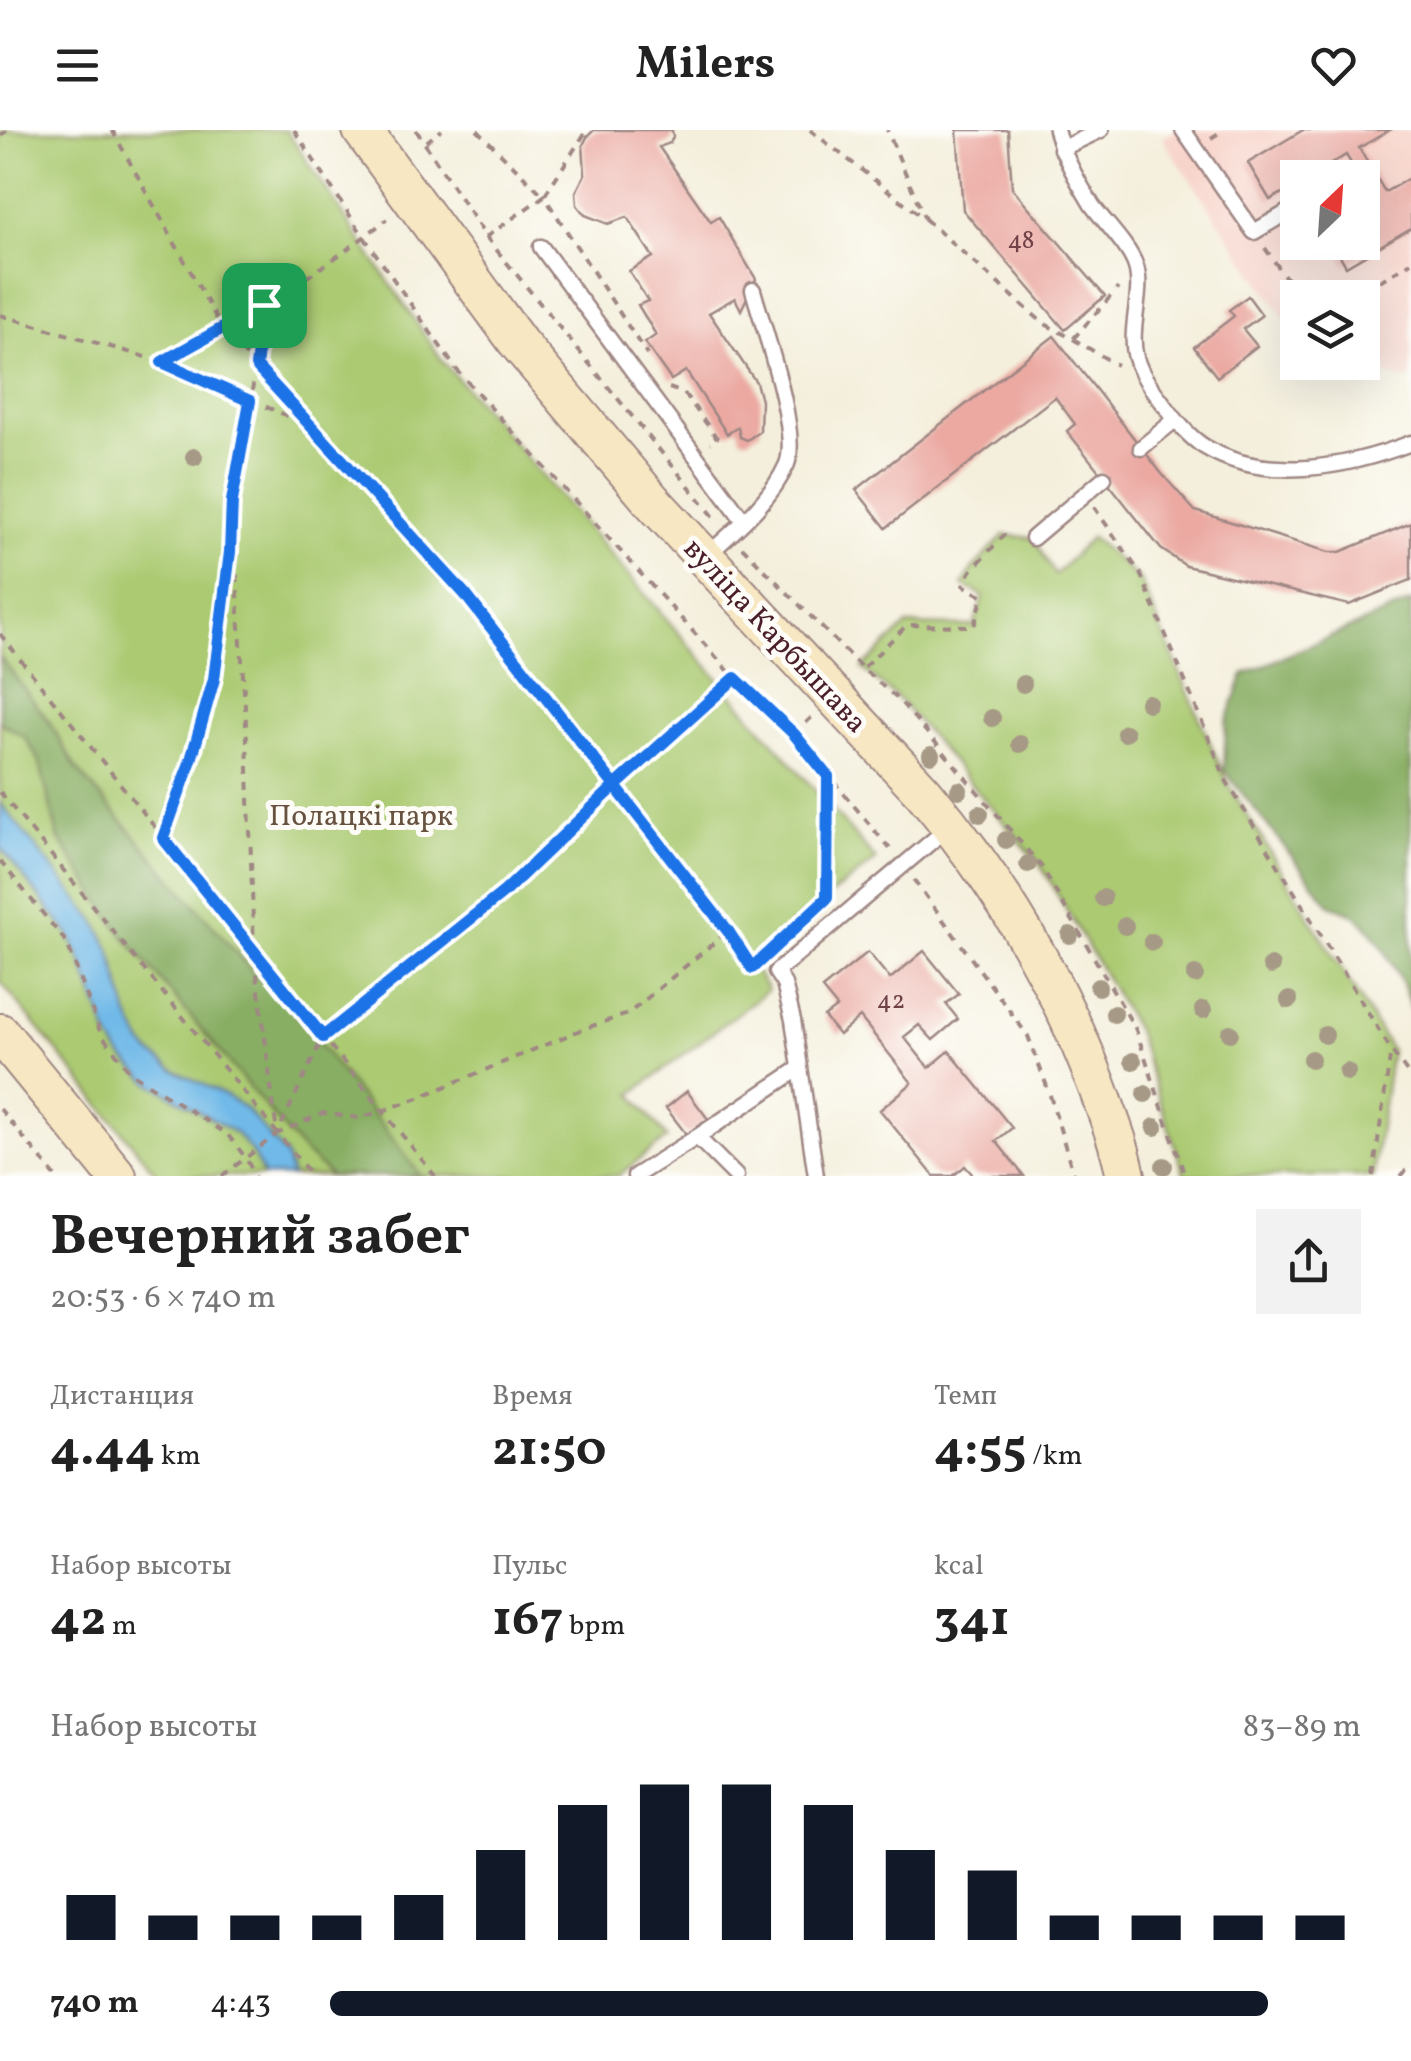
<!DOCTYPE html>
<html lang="ru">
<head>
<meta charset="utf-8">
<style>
  :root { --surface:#fff; --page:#f2f2f2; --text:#222; --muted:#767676; --accent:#111827 }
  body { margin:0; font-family:Vollkorn,serif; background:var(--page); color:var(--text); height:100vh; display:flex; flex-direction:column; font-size:38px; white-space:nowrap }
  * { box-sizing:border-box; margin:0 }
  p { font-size:32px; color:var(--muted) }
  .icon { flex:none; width:55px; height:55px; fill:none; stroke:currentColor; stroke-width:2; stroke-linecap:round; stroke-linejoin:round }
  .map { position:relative; height:1046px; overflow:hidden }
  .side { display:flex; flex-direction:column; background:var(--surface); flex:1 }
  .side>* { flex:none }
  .needle { width:65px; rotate:25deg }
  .tools { position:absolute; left:1280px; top:30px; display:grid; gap:20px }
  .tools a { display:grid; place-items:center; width:100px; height:100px; border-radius:0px; background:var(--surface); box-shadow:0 10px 40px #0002; font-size:50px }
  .pin { position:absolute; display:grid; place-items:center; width:85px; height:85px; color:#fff; margin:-42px; border-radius:20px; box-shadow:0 5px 15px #0006 }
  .round { display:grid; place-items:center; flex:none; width:105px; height:105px; border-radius:0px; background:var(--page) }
  .headline { display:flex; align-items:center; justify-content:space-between; height:170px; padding:0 50px }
  h1 { font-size:55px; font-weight:700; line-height:75px }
  .figures { display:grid; grid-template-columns:repeat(3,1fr); gap:15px; height:170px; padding:10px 50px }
  .figures div { display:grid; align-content:center }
  .figures b { font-size:50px; font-weight:700 }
  .figures small { font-size:28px; font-weight:400 }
  .figures p { font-size:28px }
  .chart { height:280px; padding:20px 50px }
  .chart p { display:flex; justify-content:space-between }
  .chart svg { width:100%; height:180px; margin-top:10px; stroke:var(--accent); stroke-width:6 }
  ul { padding:0 50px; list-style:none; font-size:32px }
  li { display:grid; grid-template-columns:160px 120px 1fr; align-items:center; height:75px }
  li i { height:25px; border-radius:12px; background:var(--accent) }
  header { display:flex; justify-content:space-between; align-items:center; height:130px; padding:0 50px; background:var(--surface); font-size:45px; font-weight:700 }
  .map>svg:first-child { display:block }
  .built { fill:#f7d1c8; fill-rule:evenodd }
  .green { fill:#abca72; stroke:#7a744e; stroke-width:2.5 }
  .forest { fill:#88ae64; stroke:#696648; stroke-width:2.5 }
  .water { fill:#6fb9e8; stroke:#5c6c8a; stroke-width:2.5 }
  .building { fill:#eba9a2 }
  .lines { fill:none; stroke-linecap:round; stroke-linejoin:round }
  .lane-casing { stroke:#9f8784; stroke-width:19 }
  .secondary-casing { stroke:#9f8784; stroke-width:42 }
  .path { stroke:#9f8784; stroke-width:4; stroke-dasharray:8 8; stroke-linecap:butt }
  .lane { stroke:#fff; stroke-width:14 }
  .secondary { stroke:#f7e8c3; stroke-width:38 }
  .tree { fill:#a69986 }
  .route-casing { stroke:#fff; stroke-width:20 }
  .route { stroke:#1a73e8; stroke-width:12 }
  .labels { text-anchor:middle; stroke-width:10; stroke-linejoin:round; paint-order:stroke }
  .number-label { font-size:25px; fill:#724249 }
  .street-label { font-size:30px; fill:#4a1f2b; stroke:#fdfcf7 }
  .park-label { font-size:30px; fill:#675240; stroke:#fdfcf7 }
</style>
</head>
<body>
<header><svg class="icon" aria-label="menu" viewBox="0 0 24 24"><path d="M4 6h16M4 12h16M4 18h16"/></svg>Milers<svg class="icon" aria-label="heart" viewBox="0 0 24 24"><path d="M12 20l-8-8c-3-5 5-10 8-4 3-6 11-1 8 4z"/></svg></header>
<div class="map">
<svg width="1411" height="1046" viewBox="0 0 1411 1046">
  <rect width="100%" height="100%" fill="#fdfcf7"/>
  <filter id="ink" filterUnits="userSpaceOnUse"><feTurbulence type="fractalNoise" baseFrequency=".01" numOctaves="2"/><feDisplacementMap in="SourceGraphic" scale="20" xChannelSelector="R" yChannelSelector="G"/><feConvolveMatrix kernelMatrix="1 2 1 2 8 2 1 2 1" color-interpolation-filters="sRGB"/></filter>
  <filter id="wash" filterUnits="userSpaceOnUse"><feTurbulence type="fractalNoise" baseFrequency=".0048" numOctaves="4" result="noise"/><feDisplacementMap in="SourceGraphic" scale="40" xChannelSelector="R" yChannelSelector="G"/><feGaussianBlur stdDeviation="2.25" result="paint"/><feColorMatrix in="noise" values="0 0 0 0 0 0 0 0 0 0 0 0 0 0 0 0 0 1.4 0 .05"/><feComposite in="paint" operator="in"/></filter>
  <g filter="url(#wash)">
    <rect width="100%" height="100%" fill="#f4efdc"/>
    <!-- built -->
    <path class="built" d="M1175,0H1411V246L1405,250L1350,233L1362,232V168H1298L1297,206L1162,8ZM1298,48H1362V112H1298Z"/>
    <!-- green -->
    <path class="green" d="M0,0H286L444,233L876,730L748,828L768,860L632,964L667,1008L618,1046H158L0,851Z
      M1004,405L1033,408L1055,445L1091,407L1140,450L1227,652L1391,920L1373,1046H1185L1136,900L1041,736L900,571L862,538L907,495L974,496L983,466L963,455L971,441Z"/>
    <!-- forest -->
    <path class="forest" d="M1411,472V881C1405,854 1377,798 1352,784C1346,780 1337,778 1330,775L1224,640L1226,593L1244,544Z
      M0,527L50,593L76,638L253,842L293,879L421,1046H330L299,1017L119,800L58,707L39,630L25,607L0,592Z"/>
    <!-- water -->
    <path class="water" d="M0,673L96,792L110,819L129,886L141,911L150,922L172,939L225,965L245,978L285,1025L292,1046H264L251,1021L237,1004L149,952L122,927L109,907L82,832L69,804L0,717Z"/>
    <g id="blocks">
      <!-- building -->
      <path class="building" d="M594,0H672L673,7L670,13L659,17L711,92L719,87L756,149L741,180L735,168L709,183L756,252L761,271L760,301L747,310L740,307L738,297L727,304L686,241L671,250L645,213L656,205L638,175L648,171L629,141L653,127L627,87L608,94L585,85L577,75L576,62L585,44L583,15L587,7Z
        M957,0H1008L1012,58L1105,166L1065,200L963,80Z
        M1303,0H1390L1359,18L1385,62L1411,47V98L1346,136L1332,112H1362V76L1373,70L1362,52V48H1360L1346,25L1308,48H1298V54L1270,70L1248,33Z
        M1248,166L1262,185L1243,199L1257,216L1217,247L1194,217L1234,186L1229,180Z
        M1054,206L1162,344L1195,381L1329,422H1340L1411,393V450L1349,475L1186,436L1161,419L1067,301L1075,294L1055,267L886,398L856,360Z
        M924,821L959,864L946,874L958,889L933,910L919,895L904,907L929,938L949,921L1012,998L996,1011L1024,1046H974L965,1036L953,1046H934L880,980L912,953L860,887L839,905L824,887L837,877L822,859L868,822L890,849Z
        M687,961L708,989L687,1005L666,978Z"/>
    </g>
  </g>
  <g filter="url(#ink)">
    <use href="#blocks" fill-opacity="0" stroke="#9f8784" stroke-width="2.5"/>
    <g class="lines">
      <defs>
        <path id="lane" d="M1056,0C1063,26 1078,52 1092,75C1104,92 1130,117 1136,137C1144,162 1128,199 1136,228C1141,245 1152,259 1163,273C1174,288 1188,307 1205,317C1266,354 1349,337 1411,313
          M1183,0L1254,102L1298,76
          M1061,19L1101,0
          M541,117L744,391
          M1141,318L1175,290
          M1033,408L1104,348
          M705,427C735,400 771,371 787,334C800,301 763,197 753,160
          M635,1046L697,1007
          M736,1046L697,1007L800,938
          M816,1046L793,890L784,854L776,842L950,696"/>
        <path id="secondary" d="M362,0L519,214L652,371L924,663C1000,753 1057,848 1098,958C1109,988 1120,1015 1126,1046
          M0,903L117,1046"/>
      </defs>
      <!-- lane casing -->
      <use href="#lane" class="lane-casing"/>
      <!-- secondary casing -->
      <use href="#secondary" class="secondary-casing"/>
      <!-- path -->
      <path class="path" d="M112,0L223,200L465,463L728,801L752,838L760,829
        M294,0L364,107L456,239L735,548L794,604L890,719
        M416,0L486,107L715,388
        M477,0L544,66L587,0
        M810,0L925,89L887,0
        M0,5L9,0
        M1211,8L1224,0
        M426,12L442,0
        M925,89L1043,193L1073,209L1118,158
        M486,107L544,66L647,225
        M1265,118L1291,155L1321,168
        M1352,168L1411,132
        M264,175L254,250L232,371L247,609L254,821L277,1004L323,983L359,988L382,981L418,968L583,899L628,884L728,801
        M0,185L163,232C241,190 317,145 387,89
        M1073,209L1117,235
        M163,232L306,294
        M669,258L684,263L717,308L710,313
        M1094,377L1140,443L1227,652L1391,920L1411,948
        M742,417L862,538L900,571L1041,736L1136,900L1185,1046
        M0,504L435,1046
        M864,537L907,495L974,496L983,466L963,455L971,441L1004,405L1013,406
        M794,604L812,587
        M0,662L312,1046
        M163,708L191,630L214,549L231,392
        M0,731L67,813L101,904L131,943L227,1004L246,1028L255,1046
        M914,750L1028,906L1049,962L1074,1046
        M778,812L827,768L828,648
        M0,979L55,1046
        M222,1046L277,1004L323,907L504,763L615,656L735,548
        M1373,1046L1391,920
        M1401,1046L1411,1035"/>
      <!-- lane -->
      <use href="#lane" class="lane"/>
      <!-- secondary -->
      <use href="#secondary" class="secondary"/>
    </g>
    <!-- trees -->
    <g class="tree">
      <circle cx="194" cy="327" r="9"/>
      <circle cx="1023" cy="554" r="9"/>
      <circle cx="1148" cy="573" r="9"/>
      <circle cx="992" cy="588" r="9"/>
      <circle cx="1125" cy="603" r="9"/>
      <circle cx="1020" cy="614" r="9"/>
      <circle cx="931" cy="625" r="9"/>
      <circle cx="959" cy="660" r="9"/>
      <circle cx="980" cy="684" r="9"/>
      <circle cx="1006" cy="710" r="9"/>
      <circle cx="1028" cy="734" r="9"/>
      <circle cx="1103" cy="768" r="9"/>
      <circle cx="1125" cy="796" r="9"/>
      <circle cx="1070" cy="805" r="9"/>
      <circle cx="1152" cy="812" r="9"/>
      <circle cx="1271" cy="836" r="9"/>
      <circle cx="1195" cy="845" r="9"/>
      <circle cx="1098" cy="857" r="9"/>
      <circle cx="1289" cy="870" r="9"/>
      <circle cx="1203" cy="880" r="9"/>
      <circle cx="1114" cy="884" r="9"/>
      <circle cx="1230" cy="903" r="9"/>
      <circle cx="1325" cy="905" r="9"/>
      <circle cx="1311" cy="929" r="9"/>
      <circle cx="1133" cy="931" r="9"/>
      <circle cx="1347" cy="942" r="9"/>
      <circle cx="1145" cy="964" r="9"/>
      <circle cx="1155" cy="997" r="9"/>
      <circle cx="1164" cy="1036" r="9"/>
    </g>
  </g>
  <g class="lines" filter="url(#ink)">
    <defs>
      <path id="route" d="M264,175L162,232L250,271L232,371L230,422L214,549L191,630L163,708L323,907L504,762L615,656L735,548L794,604L828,646L827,768L752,838L728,801L465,464L256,236L264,175"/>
    </defs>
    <!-- route casing -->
    <use href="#route" class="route-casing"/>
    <!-- route -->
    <use href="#route" class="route"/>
  </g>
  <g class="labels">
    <!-- number labels -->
    <g class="number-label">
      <text x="1021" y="118">48</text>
      <text x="891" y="878">42</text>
    </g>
    <!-- street labels -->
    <g class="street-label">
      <text transform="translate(776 505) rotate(47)" y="10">вуліца Карбышава</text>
    </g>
    <!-- park labels -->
    <g class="park-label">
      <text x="361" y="695">Полацкі парк</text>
    </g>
  </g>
</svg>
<div class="tools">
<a><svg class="needle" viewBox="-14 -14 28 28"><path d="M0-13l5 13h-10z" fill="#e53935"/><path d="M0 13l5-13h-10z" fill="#767676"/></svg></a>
<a><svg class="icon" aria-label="layers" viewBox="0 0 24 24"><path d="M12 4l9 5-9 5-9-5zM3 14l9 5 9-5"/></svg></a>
</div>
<div class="pin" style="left:264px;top:175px;background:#1e9e55"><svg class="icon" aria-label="arrive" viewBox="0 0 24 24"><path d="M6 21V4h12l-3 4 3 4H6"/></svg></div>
</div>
<section class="side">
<div class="headline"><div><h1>Вечерний забег</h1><p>20:53 · 6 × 740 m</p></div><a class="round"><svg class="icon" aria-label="share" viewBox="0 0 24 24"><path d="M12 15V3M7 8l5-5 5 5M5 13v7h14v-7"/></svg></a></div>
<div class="figures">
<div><p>Дистанция</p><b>4.44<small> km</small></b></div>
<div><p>Время</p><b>21:50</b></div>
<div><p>Темп</p><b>4:55<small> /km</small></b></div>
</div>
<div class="figures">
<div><p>Набор высоты</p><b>42<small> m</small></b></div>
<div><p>Пульс</p><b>167<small> bpm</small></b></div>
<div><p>kcal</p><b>341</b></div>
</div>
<div class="chart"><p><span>Набор высоты</span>83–89 m</p>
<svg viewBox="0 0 160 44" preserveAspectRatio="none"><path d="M5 44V33M15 44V38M25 44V38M35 44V38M45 44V33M55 44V22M65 44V11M75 44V6M85 44V6M95 44V11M105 44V22M115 44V27M125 44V38M135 44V38M145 44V38M155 44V38"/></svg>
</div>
<ul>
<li><b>740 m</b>4:43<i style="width:91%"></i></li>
</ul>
</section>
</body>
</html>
